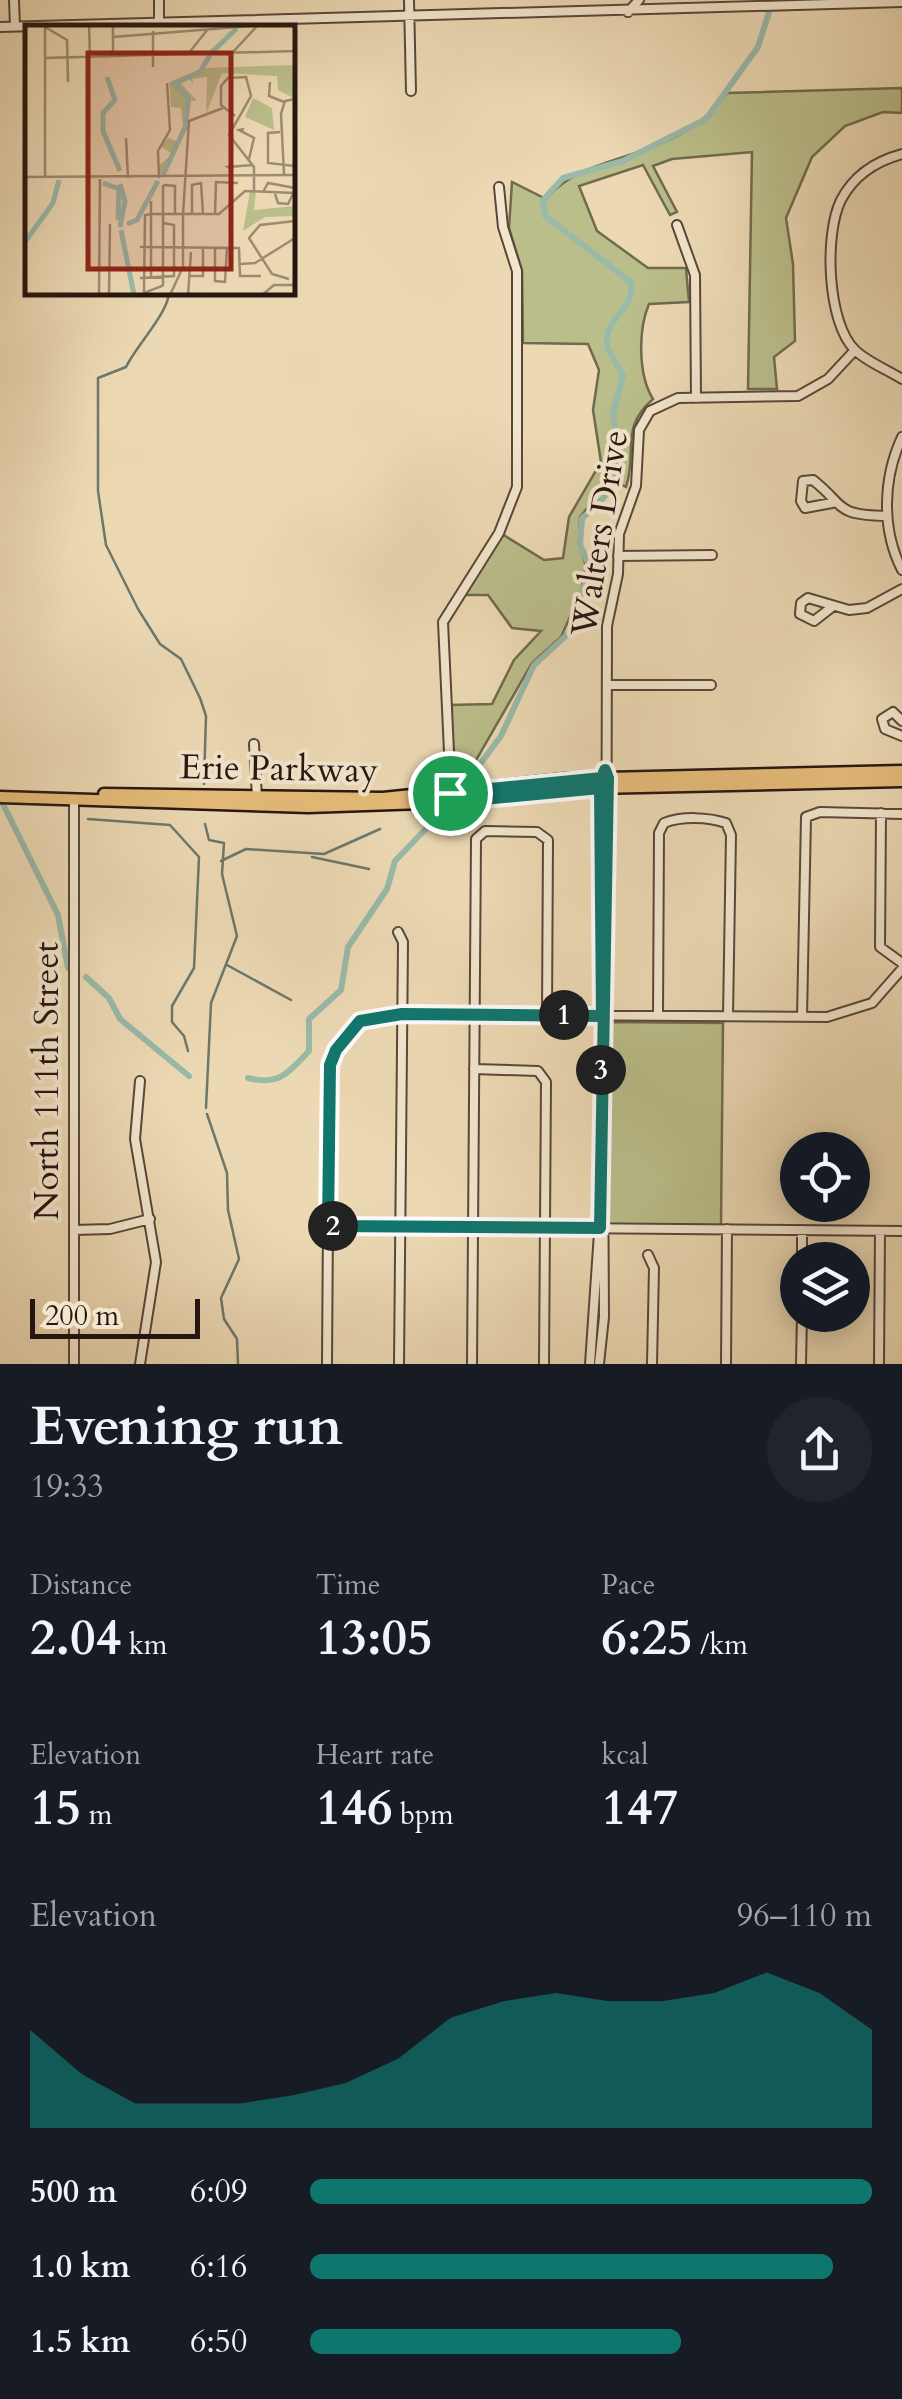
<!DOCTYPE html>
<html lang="en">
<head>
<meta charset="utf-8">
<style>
  :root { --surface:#171b24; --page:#20242c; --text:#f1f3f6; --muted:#9ea1a6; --accent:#0f766e }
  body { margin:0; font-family:Cardo,serif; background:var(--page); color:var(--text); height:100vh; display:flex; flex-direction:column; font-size:38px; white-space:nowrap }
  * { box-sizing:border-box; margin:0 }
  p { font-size:32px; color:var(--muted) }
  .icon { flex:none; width:55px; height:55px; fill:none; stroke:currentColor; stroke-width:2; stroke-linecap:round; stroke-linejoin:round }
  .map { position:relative; height:1364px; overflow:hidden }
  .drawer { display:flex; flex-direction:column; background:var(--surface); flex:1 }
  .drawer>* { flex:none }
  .fabs { position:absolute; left:780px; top:1132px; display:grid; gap:20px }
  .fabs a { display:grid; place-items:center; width:90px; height:90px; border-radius:50%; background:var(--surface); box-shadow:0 5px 25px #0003; font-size:50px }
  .scale { position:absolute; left:30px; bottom:25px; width:170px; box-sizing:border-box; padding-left:10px; border:5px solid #271610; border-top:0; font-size:28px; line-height:35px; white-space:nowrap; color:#271610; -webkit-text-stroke:8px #f3e6ce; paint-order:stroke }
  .pin { position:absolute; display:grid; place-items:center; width:85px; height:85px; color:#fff; margin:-42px; border:5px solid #fff; border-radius:50%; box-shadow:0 2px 10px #0007 }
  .km { position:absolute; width:50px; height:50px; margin:-25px; border-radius:50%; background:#222; color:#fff; font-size:28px; line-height:50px; text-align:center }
  .round { display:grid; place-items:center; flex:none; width:105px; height:105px; border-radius:52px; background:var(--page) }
  .overview { display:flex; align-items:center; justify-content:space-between; height:170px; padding:0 30px }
  h1 { font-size:55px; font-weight:700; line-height:75px }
  .figures { display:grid; grid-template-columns:repeat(3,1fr); gap:15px; height:170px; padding:10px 30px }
  .figures div { display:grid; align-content:center }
  .figures b { font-size:50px; font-weight:700 }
  .figures small { font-size:28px; font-weight:400 }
  .figures p { font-size:28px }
  .chart { height:280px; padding:20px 30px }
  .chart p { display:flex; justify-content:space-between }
  .chart svg { width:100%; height:180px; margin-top:10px; fill:var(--accent); opacity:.7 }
  ul { padding:0 30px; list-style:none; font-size:32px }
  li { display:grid; grid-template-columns:160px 120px 1fr; align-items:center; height:75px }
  li i { height:25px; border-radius:12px; background:var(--accent) }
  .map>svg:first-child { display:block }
  .green { fill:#babe8b; stroke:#706a4e; stroke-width:2.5 }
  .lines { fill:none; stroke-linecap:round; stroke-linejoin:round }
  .stream { stroke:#6b786c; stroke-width:2.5 }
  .canal { stroke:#99baa9; stroke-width:6 }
  .minor-casing { stroke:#584739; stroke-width:12 }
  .major-casing { stroke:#271610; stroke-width:15 }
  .minor { stroke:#f3e6ce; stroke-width:8 }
  .major { stroke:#e6bc7a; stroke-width:10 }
  .route-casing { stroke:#fff; stroke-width:20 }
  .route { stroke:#0f766e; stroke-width:12 }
  .labels { text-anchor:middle; stroke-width:8; stroke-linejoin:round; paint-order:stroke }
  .street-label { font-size:35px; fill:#271610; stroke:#f3e6ce }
  .inset-river { fill:none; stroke:#99baa9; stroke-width:5 }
  .inset-road { fill:none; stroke:#9d8b72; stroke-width:2.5 }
  .view { fill:#8f2418; fill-opacity:0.15; stroke:#8f2418; stroke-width:5 }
  .inset-edge { fill:none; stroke:#271610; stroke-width:5 }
</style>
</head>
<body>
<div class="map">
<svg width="902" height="1364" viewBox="0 0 902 1364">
  <rect width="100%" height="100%" fill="#ecd9b4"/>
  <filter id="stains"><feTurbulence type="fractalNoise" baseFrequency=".002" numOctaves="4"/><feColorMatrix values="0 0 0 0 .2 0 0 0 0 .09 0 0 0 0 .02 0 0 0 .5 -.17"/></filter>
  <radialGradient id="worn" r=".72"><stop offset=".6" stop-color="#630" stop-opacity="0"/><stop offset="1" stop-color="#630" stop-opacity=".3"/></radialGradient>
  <!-- green -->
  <path class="green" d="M902,88V113L883,112L845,126L812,157L786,218L793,264L795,341L774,357L777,389H748L752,152L672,159L653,166L677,212L670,215L643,165L579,186L597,231L648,268H686L689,302L649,304C638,330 638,375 653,399C619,429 638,450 626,487L611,479L580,517L579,543L586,566L581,592L561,637L532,663L464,781L455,779L450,705L492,704L514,660L541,631L512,628L488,595H462L502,534L544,560L563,558L569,517L601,462L593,410L599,370L588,344L523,343L522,271L509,228L512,182L546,199C589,147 674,166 727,93Z
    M608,1022L723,1023L721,1225H607Z"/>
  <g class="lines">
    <!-- stream -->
    <path class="stream" d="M169,292C169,312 136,346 126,367L98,378V491L106,545L138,609L160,644L181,659L200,698L206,716L204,784
      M88,819L170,825L199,857L194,968L172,1006V1022L184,1036L188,1051
      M205,824L209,840L224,843L222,874L237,936L211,1003L206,1108
      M312,857L369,869
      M221,861L246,849L324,854L380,829
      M227,965L291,1000
      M207,1114L227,1173L228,1210L239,1259L221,1298L224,1319L237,1339L238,1364"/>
    <!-- canal -->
    <path class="canal" d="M774,1L775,0
      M619,450L613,413L623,377C620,366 611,358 608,348C600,319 637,309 631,282L545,216L543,200L563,178L623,161L706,119L758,47L769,12
      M466,783L501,736L534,665L569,633L590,567L580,545L582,518C601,503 621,481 619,456
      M1,800L58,915L68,968
      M86,977L109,998L120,1019L189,1076
      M248,1078C279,1086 288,1073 309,1051V1019L341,990L348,947L387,889L395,861L443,811"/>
    <defs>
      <path id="minor" d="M14,0L15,26
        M159,0V21
        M409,0L411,91
        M628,12L639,0
        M0,27L902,2
        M902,154C876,161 854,175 841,200C824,234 827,323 855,350C867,362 888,370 902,379
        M677,225L695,275L696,398
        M902,437C883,478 881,529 902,570
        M832,503L805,508L801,501L803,481L813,480C847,507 834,515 887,516
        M618,556L712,555
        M832,607L814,621L800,614L801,603L808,598L849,610L867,608L902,589
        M607,685H711
        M902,721L893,712L882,719L885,729L902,736
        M254,744L257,798
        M451,795L443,622L499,533L517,487V271L503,227L499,187
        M881,813L880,947L902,963
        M398,932L403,942L399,1364
        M602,1016L606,993L607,626L618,574L619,534L636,486L639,430L650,411L678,398L798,396L828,379L855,350
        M658,1016L659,833L664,823C682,816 708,817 726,823L731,835L728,1016
        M802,1017L806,817L820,812L902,814
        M474,1069L538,1071L546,1082L544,1364
        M140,1081L135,1139L156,1262L140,1364
        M328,1226L902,1231
        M74,1230L110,1229L150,1219
        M648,1255L654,1268L652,1364
        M802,1260V1230
        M74,1364V799
        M327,1364L329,1077L336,1050L360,1021L402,1014L827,1017L872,1003L902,969
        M472,1364L476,839L485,831L537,832L548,840L547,1015
        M590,1364L599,1233
        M599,1364L604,1317L601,784
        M726,1364L727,1229
        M801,1364L802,1315
        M879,1364L880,1231"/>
      <path id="major" d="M104,794L383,798L565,779L902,771
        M0,797L308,807L451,802L595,788L902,781"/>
    </defs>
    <!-- minor casing -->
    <use href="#minor" class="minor-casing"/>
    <!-- major casing -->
    <use href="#major" class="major-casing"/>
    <!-- minor -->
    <use href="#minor" class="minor"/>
    <!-- major -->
    <use href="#major" class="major"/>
  </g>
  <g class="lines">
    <defs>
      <path id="route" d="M450,793L451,802L600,788L602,1016L402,1014L360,1021L336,1050L330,1065L328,1226L600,1228L608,778L605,770L602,778L450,793"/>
    </defs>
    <!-- route casing -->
    <use href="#route" class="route-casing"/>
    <!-- route -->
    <use href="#route" class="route"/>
  </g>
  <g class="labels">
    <!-- street labels -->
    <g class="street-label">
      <text transform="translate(599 533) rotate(-81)" y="12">Walters Drive</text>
      <text transform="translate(279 768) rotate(1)" y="12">Erie Parkway</text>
      <text transform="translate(46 1081) rotate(-90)" y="12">North 111th Street</text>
    </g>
  </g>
  <!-- overview -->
  <g transform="translate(25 25)">
    <rect width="270" height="270" fill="#ecd9b4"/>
    <path d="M270,40L269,73L253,65L252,51L197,48L181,89L182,52L167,54L169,62L165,54L155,57L172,76H166L162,105L136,152L134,140L148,129L136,122L143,113L152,116L158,101L156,83L146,82L144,57L178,43ZM228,73L247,83L249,105L220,92ZM225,166L231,167L229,185L270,181V191L240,192L218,206Z" fill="#babe8b"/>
    <path class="inset-river" d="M186,28L212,3M82,52L90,75L78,88V106L95,146M161,99L163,73L149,59L175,47L185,30M138,150L161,100M78,158L94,164L93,195M95,159L100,176L95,202M102,199L112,195L133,156M96,205L109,270M0,217L28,178L34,155"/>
    <path class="inset-road" d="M64,0L65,32M88,0V31M20,2L42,15L43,57M128,6V42M88,12L238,0M208,27L232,1M163,29L183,4M20,33L270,26M245,57L244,71L259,77M210,91L196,80V61L203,53L221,52L226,71L204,110L229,142V166M219,104L214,105L229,113L224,134M255,107L243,108V138L270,141M101,113L103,153M208,145L203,142L228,140M259,149L256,89L260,76L270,74M0,152L270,150M20,152V0M134,153L133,126L145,105L142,58M238,167L243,158L270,163M250,169L253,178L263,179L270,165M126,176V253M150,189V161L140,160L138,161V260L137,261L119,268L120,190L127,189H194L220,166L270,168M158,189L164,96L198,83M167,189V160L176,158L178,189M190,189L191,157L213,158M115,222L214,223L215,251H236M190,223V256L200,257L202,223M215,239L230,238L270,213M164,251H178V223M115,253L149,251V200L138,198M264,254L247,249L224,213L235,200L270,196M74,270L75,154M84,270L85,199M145,270L158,242V189M163,270L166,227M237,270L249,260H270"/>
    <path class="view" d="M63,28H206V244H63Z"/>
    <rect width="270" height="270" class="inset-edge"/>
  </g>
  <rect width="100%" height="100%" filter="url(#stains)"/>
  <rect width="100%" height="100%" fill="url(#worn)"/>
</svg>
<div class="fabs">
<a><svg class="icon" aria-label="locate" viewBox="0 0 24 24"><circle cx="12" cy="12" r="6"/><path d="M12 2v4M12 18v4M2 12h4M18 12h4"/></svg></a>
<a><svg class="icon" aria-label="layers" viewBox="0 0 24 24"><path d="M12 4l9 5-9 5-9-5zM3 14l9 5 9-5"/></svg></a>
</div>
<div class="scale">200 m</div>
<div class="pin" style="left:450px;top:793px;background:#1e9e55"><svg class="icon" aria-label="arrive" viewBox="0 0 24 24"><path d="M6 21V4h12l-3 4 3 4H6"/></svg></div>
<b class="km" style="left:564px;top:1015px">1</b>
<b class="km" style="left:333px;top:1226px">2</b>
<b class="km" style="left:601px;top:1070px">3</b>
</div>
<section class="drawer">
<div class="overview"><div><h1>Evening run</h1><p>19:33</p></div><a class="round"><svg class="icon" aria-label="share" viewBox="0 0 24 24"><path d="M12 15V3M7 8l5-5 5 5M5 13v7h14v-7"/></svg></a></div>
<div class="figures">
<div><p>Distance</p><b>2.04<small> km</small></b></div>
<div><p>Time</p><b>13:05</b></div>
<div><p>Pace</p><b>6:25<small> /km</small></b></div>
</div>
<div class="figures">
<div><p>Elevation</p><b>15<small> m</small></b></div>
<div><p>Heart rate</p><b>146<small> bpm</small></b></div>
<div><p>kcal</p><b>147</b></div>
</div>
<div class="chart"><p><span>Elevation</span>96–110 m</p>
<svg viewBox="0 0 160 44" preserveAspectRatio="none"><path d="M0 44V20L10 31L20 38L30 38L40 38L50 36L60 33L70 27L80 17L90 13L100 11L110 13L120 13L130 11L140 6L150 11L160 20V44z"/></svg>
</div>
<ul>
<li><b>500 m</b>6:09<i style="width:100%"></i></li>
<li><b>1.0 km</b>6:16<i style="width:93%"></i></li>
<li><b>1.5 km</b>6:50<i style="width:66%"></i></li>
</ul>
</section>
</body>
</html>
